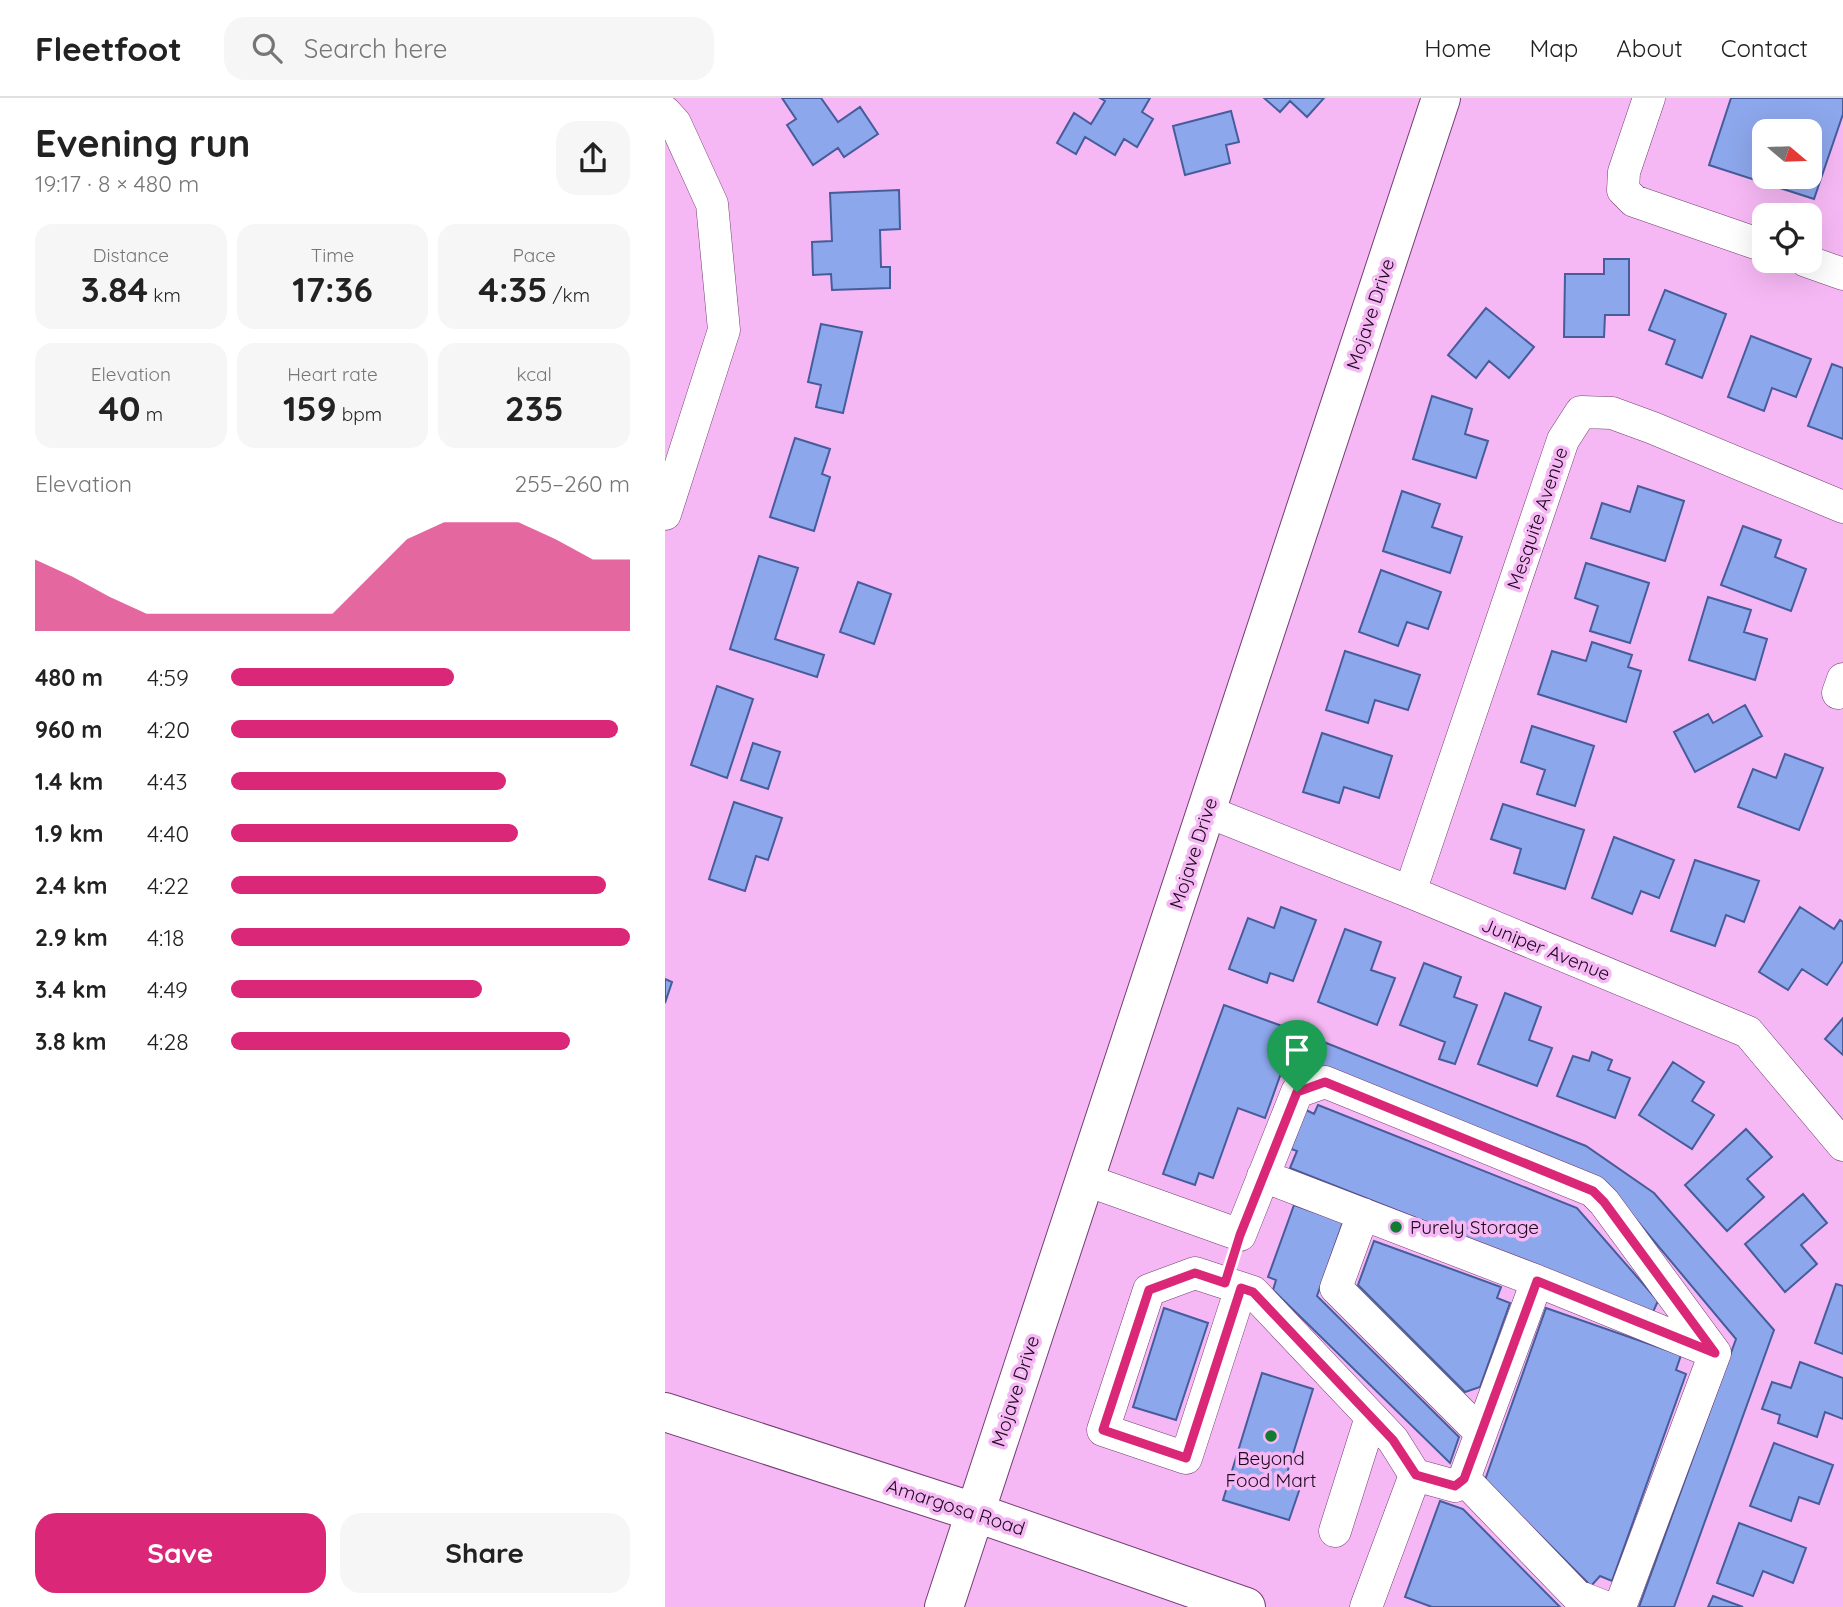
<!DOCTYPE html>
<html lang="en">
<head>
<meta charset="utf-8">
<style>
  :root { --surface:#fff; --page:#f6f6f6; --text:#222; --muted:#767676; --line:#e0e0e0; --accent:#db2777 }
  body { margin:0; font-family:Quicksand,sans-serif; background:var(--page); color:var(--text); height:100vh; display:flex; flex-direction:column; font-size:26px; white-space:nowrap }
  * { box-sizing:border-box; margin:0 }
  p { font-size:23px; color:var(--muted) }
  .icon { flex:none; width:38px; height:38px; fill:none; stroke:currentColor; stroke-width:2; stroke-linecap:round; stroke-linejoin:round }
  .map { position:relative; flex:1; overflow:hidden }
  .drawer { display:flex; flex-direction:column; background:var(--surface); width:665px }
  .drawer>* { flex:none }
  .needle { width:46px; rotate:109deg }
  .buttons { position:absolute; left:1087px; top:21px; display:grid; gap:14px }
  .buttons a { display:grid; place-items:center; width:70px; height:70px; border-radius:14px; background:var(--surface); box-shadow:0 7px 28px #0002; font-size:35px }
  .pin { position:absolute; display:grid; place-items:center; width:60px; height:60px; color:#fff; margin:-72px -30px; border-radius:50% 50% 50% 0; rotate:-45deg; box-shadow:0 0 7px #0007 }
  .pin .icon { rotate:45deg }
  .round { display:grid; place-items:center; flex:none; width:74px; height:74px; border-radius:21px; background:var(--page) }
  .head { display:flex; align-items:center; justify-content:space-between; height:119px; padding:0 35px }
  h1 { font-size:38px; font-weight:700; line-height:52px }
  .figures { display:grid; grid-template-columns:repeat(3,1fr); gap:10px; height:119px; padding:7px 35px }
  .figures div { display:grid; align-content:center; border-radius:18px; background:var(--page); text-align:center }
  .figures b { font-size:35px; font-weight:700 }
  .figures small { font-size:19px; font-weight:400 }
  .figures p { font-size:19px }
  .chart { height:196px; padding:14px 35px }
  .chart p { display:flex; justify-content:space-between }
  .chart svg { width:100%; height:126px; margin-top:7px; fill:var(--accent); opacity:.7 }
  .button { display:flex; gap:14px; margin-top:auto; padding:14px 35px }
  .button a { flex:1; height:80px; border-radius:21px; background:var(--accent); color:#fff; font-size:28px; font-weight:700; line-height:80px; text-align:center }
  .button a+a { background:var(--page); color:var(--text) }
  ul { padding:0 35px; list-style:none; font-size:23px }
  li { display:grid; grid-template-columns:112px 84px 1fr; align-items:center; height:52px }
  li i { height:18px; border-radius:9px; background:var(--accent) }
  header { display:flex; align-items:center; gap:42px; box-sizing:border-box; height:98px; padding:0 35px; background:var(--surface); border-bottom:2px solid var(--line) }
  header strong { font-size:33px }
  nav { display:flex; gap:38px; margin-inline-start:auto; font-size:24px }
  .search { width:490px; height:63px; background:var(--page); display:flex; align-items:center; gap:18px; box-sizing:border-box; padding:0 24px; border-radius:21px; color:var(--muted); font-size:26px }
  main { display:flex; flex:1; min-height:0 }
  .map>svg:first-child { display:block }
  .building { fill:#8da7ec; stroke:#465c9b; stroke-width:2; fill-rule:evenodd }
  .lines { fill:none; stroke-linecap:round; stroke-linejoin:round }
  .minor-casing { stroke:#743e73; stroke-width:33 }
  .major-casing { stroke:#743e73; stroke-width:40 }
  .minor { stroke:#fff; stroke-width:32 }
  .major { stroke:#fff; stroke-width:38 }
  .route-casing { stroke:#fff; stroke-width:14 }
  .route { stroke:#db2777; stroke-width:9 }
  .poi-dot { fill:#117c31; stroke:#f6b8f4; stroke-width:2.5 }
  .labels { text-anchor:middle; stroke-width:7; stroke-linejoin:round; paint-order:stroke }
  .street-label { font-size:19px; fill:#1c071c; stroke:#f6b8f4 }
  .poi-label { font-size:19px; fill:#1c071c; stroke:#f6b8f4; text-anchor:start }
</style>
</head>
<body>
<header>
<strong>Fleetfoot</strong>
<div class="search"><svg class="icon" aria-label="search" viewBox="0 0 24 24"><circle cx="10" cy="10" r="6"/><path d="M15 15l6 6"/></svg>Search here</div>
<nav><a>Home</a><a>Map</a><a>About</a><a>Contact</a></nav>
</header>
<main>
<section class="drawer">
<div class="head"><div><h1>Evening run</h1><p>19:17 · 8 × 480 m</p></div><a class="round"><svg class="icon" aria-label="share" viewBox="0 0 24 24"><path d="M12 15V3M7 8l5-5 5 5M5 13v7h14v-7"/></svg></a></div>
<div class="figures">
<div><p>Distance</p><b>3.84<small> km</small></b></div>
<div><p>Time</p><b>17:36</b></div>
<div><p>Pace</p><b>4:35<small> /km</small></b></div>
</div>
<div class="figures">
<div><p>Elevation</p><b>40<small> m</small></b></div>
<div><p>Heart rate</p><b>159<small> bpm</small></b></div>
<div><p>kcal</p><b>235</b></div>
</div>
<div class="chart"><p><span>Elevation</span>255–260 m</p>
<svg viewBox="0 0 160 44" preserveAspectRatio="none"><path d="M0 44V19L10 25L20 32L30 38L40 38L50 38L60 38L70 38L80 38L90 25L100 12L110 6L120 6L130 6L140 12L150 19L160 19V44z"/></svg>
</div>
<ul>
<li><b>480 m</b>4:59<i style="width:56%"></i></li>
<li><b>960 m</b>4:20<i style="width:97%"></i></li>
<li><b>1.4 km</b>4:43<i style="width:69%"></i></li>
<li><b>1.9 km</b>4:40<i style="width:72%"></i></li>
<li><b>2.4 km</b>4:22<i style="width:94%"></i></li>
<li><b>2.9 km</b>4:18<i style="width:100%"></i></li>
<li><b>3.4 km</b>4:49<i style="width:63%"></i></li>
<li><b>3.8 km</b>4:28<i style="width:85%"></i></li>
</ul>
<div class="button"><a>Save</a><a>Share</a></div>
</section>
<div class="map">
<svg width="1178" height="1509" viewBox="0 0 1178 1509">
  <rect width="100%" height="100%" fill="#f6b8f4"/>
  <!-- building -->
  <path class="building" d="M117,0H156L173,24L195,9L213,36L179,59L173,50L148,67L122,27L131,21Z
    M435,0H485L477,14L488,21L472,49L459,41L450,57L420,39L411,56L392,45L409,15L426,26L440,3Z
    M599,0H659L642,19L625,3L615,14Z
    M1066,0H1178V16L1149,101L1044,67ZM1099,33H1144V79H1099Z
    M566,13L574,44L561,47L565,65L520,77L508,28Z
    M234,92L235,131L215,132L216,169H225V190L167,192L166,176L148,177L147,144L167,143L165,95Z
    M939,161H964V217H940L939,239H899L900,176H939Z
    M1000,192L1061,216L1037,280L1001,266L1010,242L984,232Z
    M821,210L869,249L844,280L824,263L811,280L783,257Z
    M156,226L197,234L178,315L151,309L156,287L143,284Z
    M1086,238L1146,261L1131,299L1107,290L1099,313L1063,299Z
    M1167,266L1178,270V341L1143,328Z
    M767,298L807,311L800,336L823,343L811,380L748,361Z
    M130,340L165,351L157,376L165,379L149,433L105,419Z
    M973,388L1019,403L1000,463L926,440L937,405L965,414Z
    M737,393L775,406L767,429L797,439L785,475L718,453Z
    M1078,428L1116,442L1110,459L1141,471L1126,513L1056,487Z
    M94,458L133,470L110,541L159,557L152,579L65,551Z
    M921,465L984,485L965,545L925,533L933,508L910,500Z
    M716,472L776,494L763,531L742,524L733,548L694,534Z
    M193,484L226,496L209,546L175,534Z
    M1043,499L1086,512L1079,534L1102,541L1090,582L1024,562Z
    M927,544L967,557L963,569L976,573L961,624L873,596L887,553L921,563Z
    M680,553L755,577L743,612L710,602L703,625L661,612Z
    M52,588L88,601L62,680L26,667Z
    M1080,607L1097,638L1030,674L1009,634L1043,616L1048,625Z
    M867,628L929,648L910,708L872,696L880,672L856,664Z
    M657,635L727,658L714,700L679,689L674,705L638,694Z
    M88,645L115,654L103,691L76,682Z
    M1120,656L1158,670L1134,732L1073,709L1088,671L1111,680Z
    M69,704L117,720L103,762L91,758L80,793L44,781Z
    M838,706L919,732L900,791L849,775L856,751L826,741Z
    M949,739L1009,762L994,800L976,793L967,816L927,800Z
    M1030,762L1094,783L1079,824L1061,817L1050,848L1006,833Z
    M616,809L651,822L628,883L605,875L602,885L564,871L583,820L609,830Z
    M1135,809L1169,831L1175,822L1178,824V863L1162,887L1137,871L1123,892L1094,874Z
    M680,831L716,844L706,872L730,880L712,927L653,904Z
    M759,865L796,879L789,899L812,907L790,966L774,961L780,944L735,927Z
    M0,881L7,884L0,905Z
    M840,895L876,909L864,942L887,950L872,988L813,966Z
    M559,907L631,933L600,1020L573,1010L548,1080L534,1075L530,1087L498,1076Z
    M1178,920V957L1160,941Z
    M631,933L921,1048L989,1095L1109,1232L1009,1509H974L1071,1241L938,1082L623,955Z
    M927,954L947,962L943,972L965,980L950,1020L892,998L908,958L924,963Z
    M1008,964L1039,984L1027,1003L1049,1017L1027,1051L974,1017Z
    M653,1007L912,1110L993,1203L988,1214L625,1070L632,1053L626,1051L641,1012L649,1016Z
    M1081,1031L1107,1059L1082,1081L1099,1099L1062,1133L1020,1087Z
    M1138,1096L1162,1125L1136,1147L1152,1166L1120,1194L1080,1146Z
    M629,1107L678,1124L652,1198L794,1339L785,1365L608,1192L611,1182L603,1179Z
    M709,1143L836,1189L832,1200L845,1205L815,1289L800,1294L693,1187Z
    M1171,1186L1178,1188V1256L1150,1245Z
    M499,1210L543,1225L511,1322L468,1309Z
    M881,1210L1016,1257L1011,1272L1021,1276L947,1483L935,1478L926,1488L820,1382Z
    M1135,1264L1178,1280V1321L1160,1314L1152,1339L1113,1325L1115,1317L1097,1311L1107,1284L1126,1290Z
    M597,1275L648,1291L619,1385L635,1390L624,1422L558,1402Z
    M1109,1345L1168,1367L1154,1406L1134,1399L1126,1423L1085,1408Z
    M775,1403L798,1411L895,1509H767L740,1499Z
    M1074,1425L1141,1450L1128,1485L1098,1473L1088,1498L1052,1485Z
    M1048,1498L1078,1509H1043Z"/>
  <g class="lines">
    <defs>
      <path id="minor" d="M984,0L959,74L958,92L969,103L1099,148
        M0,14L10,25L47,106L59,232L0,416
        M1141,163L1178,176
        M1173,595L1178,581
        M541,713L745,794L1083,934L1178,1047
        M745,794L898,342L916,314L947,315L988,330L1178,409
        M598,1078L872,1183
        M421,1082L575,1137L632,994L660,984L928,1093L939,1104L1050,1255L872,1183L799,1381L790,1388L750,1377L701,1509
        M698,1116L671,1190L816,1335
        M576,1190L521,1360L438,1332L484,1192L530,1175L588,1194L728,1342L750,1377
        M799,1381L912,1498L940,1509
        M670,1433L706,1319
        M955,1509L1050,1255"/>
      <path id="major" d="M0,1314L309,1414L581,1509
        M279,1509L776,0"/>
    </defs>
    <!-- minor casing -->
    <use href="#minor" class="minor-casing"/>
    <!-- major casing -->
    <use href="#major" class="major-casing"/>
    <!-- minor -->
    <use href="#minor" class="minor"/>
    <!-- major -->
    <use href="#major" class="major"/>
  </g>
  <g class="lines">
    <defs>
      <path id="route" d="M660,984L928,1093L939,1104L1050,1255L872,1183L799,1381L790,1388L751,1377L728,1342L588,1194L576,1190L521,1360L438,1332L484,1192L530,1175L560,1185L575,1137L632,994Z"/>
    </defs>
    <!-- route casing -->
    <use href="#route" class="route-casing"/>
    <!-- route -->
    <use href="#route" class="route"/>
  </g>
  <!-- markers -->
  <g class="poi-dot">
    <circle cx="731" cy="1129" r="7"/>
    <circle cx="606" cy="1338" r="7"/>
  </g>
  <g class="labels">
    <!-- street labels -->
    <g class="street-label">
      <text transform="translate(705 216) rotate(-72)" y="7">Mojave Drive</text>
      <text transform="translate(872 420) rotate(-71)" y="7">Mesquite Avenue</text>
      <text transform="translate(528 755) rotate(-72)" y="7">Mojave Drive</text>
      <text transform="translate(881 851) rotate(22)" y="7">Juniper Avenue</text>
      <text transform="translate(350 1293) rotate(-72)" y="7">Mojave Drive</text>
      <text transform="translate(291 1409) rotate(18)" y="7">Amargosa Road</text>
    </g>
    <!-- poi labels -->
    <g class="poi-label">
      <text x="745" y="1136">Purely Storage</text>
      <text x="606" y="1367" text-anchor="middle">Beyond<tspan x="606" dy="22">Food Mart</tspan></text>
    </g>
  </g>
</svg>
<div class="buttons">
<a><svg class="needle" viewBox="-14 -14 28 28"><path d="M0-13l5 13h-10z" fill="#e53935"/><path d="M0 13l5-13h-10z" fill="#767676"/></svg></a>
<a><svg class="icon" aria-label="locate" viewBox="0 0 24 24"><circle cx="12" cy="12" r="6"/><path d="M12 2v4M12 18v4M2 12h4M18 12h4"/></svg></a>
</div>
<div class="pin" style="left:632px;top:994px;background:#1e9e55"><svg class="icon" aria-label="arrive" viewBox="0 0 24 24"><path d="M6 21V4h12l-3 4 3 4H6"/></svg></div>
</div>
</main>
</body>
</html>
